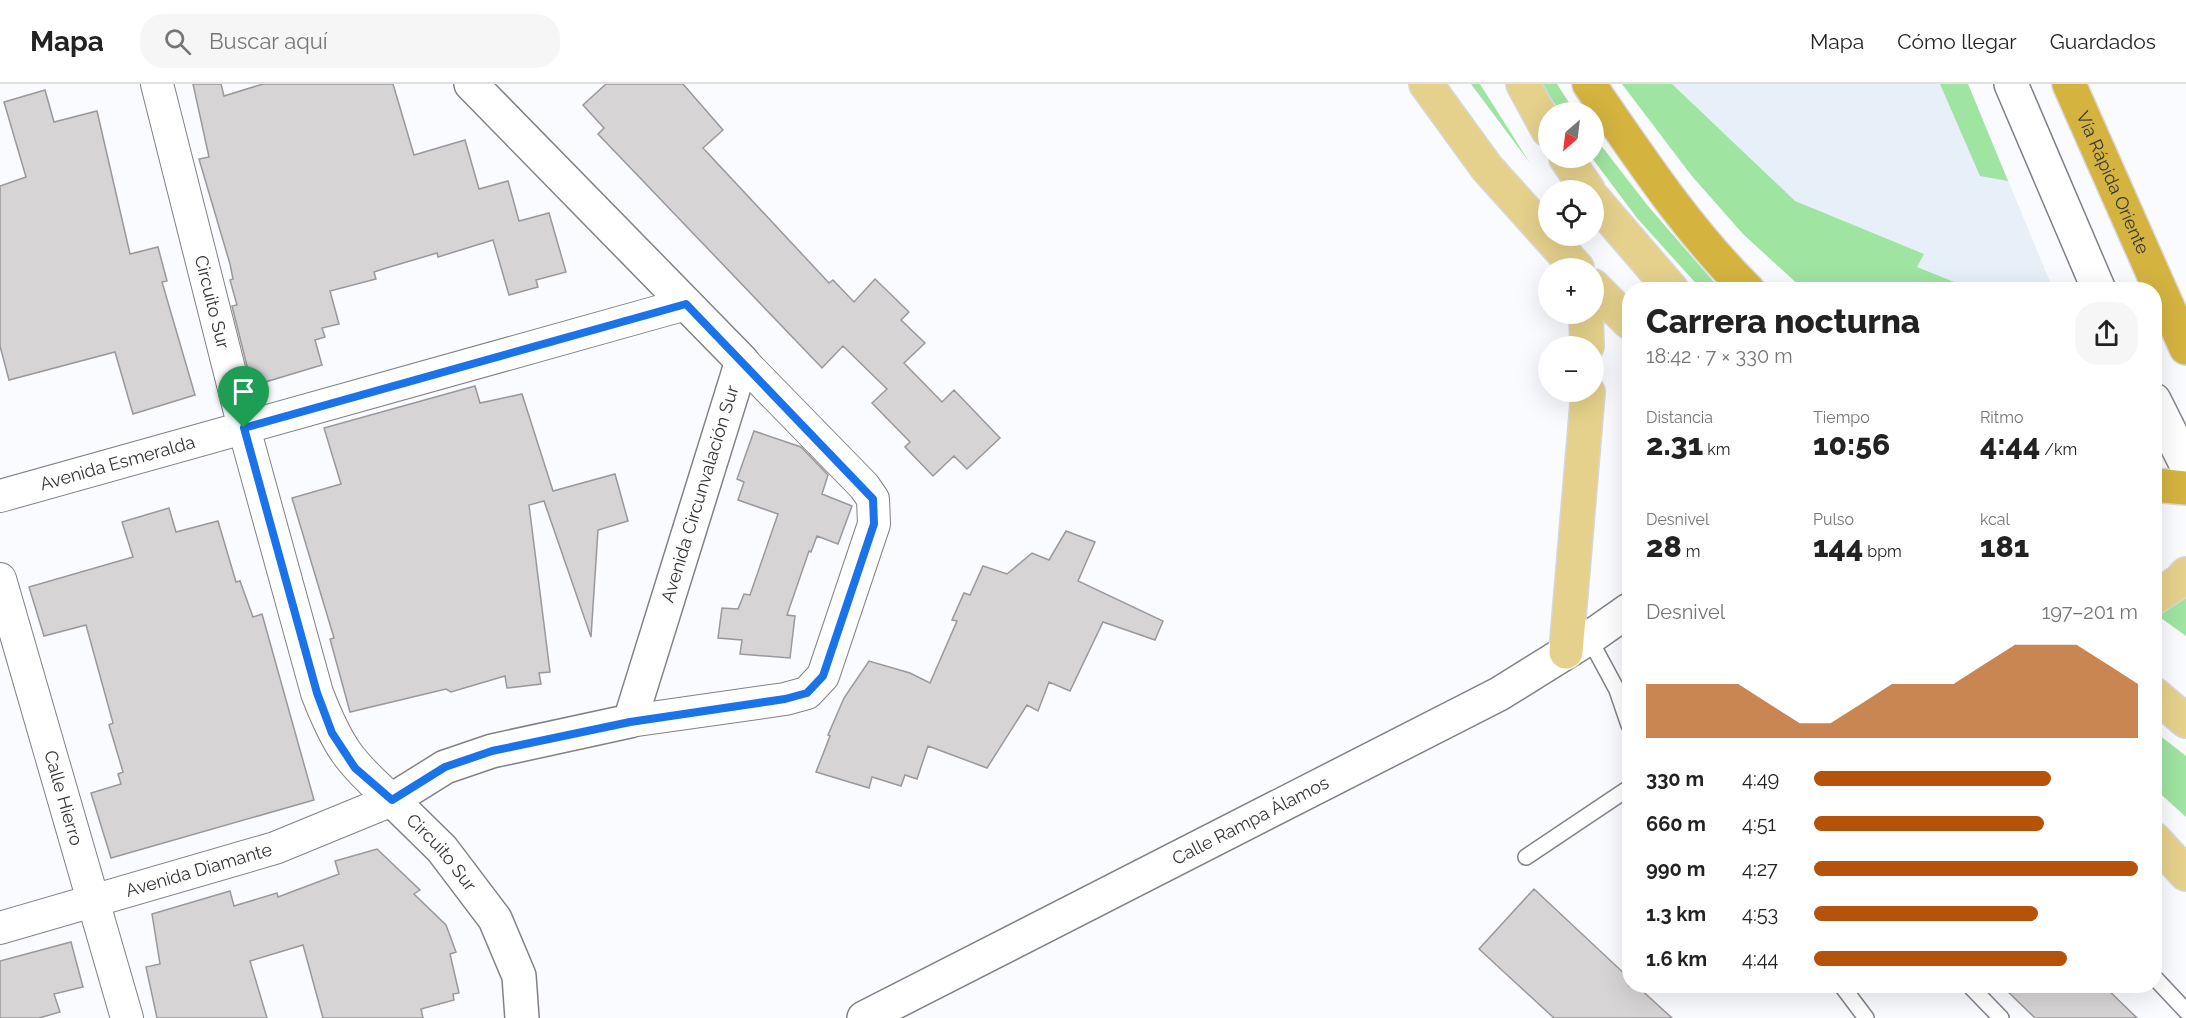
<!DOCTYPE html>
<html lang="es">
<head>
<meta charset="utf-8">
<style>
  :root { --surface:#fff; --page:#f6f6f6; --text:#222; --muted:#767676; --line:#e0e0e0; --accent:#b45309 }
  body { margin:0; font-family:Raleway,sans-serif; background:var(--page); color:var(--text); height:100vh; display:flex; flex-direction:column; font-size:22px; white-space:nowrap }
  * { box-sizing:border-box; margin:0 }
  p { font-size:20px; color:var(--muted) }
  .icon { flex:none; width:33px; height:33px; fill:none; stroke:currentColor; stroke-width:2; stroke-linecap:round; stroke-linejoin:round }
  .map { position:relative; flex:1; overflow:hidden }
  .side { position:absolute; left:1622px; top:198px; width:540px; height:711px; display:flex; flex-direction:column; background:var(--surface); border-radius:24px; box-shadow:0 6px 24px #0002 }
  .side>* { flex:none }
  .needle { width:39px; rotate:208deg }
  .tools { position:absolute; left:1538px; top:18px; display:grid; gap:12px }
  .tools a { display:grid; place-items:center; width:66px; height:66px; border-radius:50%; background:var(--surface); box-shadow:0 6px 24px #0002; font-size:30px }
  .pin { position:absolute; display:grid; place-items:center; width:51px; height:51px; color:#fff; margin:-62px -26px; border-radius:50% 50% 50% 0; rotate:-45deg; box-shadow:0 0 6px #0007 }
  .pin .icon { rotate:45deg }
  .round { display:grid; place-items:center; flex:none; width:63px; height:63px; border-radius:24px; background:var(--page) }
  .overview { display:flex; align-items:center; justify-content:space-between; height:102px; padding:0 24px }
  h1 { font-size:33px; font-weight:800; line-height:45px }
  .metrics { display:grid; grid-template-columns:repeat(3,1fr); gap:9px; height:102px; padding:6px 24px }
  .metrics div { display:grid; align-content:center }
  .metrics b { font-size:30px; font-weight:800 }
  .metrics small { font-size:16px; font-weight:400 }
  .metrics p { font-size:16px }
  .chart { height:168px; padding:12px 24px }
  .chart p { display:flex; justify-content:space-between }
  .chart svg { width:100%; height:108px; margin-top:6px; fill:var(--accent); opacity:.7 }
  ul { padding:0 24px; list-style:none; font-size:20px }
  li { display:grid; grid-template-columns:96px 72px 1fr; align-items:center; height:45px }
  li i { height:15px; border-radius:8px; background:var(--accent) }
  header { display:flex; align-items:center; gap:36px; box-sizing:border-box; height:84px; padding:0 30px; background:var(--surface); border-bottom:2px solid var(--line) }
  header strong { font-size:28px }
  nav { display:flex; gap:33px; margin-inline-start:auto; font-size:21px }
  .search { width:420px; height:54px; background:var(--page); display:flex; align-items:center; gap:15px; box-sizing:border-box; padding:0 21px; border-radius:24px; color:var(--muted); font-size:22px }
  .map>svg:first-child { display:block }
  .built { fill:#e7eff8 }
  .green { fill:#9fe4a1 }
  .building { fill:#d7d4d6; stroke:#9b989a; stroke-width:1.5 }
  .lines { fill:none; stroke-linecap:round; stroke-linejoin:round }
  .lane-casing { stroke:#808285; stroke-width:18 }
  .street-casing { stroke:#808285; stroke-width:34 }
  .secondary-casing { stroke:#808285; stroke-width:36 }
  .primary-casing { stroke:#d7d7d7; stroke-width:36 }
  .highway-casing { stroke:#d7d7d7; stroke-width:36 }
  .lane { stroke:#fff; stroke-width:15 }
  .street { stroke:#fff; stroke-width:32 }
  .secondary { stroke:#fff; stroke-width:33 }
  .primary { stroke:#e5d18c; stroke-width:33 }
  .highway { stroke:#d4b33f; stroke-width:33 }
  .route-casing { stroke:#fff; stroke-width:12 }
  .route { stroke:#1a73e8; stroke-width:8 }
  .labels { text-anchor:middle; stroke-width:6; stroke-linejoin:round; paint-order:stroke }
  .street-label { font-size:18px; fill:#353637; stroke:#fff }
</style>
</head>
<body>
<header>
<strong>Mapa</strong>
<div class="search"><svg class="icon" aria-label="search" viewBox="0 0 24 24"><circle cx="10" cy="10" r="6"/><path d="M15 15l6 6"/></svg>Buscar aquí</div>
<nav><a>Mapa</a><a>Cómo llegar</a><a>Guardados</a></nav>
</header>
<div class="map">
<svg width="2186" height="934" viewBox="0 0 2186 934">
  <rect width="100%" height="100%" fill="#f9fbfe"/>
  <!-- built -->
  <path class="built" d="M1658,0H1968L2053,205H1972L1792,132Z"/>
  <!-- green -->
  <path class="green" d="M1471,0H1480L1530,79Z
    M1542,0H1557L1575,28H1560Z
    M1622,0H1672L1795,117L1924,170L1917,183L1972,205H1803L1743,150L1691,91Z
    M1940,0H1968L2008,97L1980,92Z
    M1593,51L1648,122L1720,205H1701L1637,134L1592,74Z
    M2186,502V552L2154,529Z
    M2154,647L2186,672V733L2154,704Z"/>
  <!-- building -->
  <path class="building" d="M193,0H221L224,12L263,0H393L414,71L465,56L479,105L508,97L519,137L549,129L566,188L536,196L538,203L509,211L493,156L438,173L437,169L383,185L374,188L376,195L330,207L339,240L322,244L325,253L315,256L322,281L252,302L232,222L237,221L230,196L233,195L230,180L199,75L209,73Z
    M606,0H683L723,46L703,64L829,199L833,196L854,218L875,195L909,228L901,236L925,259L904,279L942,318L954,306L1000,354L967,385L954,372L933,392L905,363L910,358L872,319L887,305L843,262L822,284L598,50L604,44L583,21Z
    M45,6L54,38L97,27L130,170L158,163L167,197L162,198L195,311L133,330L115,268L9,296L0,262V102L26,93L4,18Z
    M475,302L480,319L522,310L553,407L615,390L628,437L598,446L591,553L544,417L529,421L550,588L539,589L541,600L507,604L505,592L451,608L446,605L350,628L330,555L334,554L292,414L341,400L324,344Z
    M754,347L801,363L828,391L822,410L852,422L838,460L817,452L811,468L809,467L787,531L795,532L790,574L740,570L742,556L718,554L722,524L738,525L744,510L750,511L778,430L738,416L744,398L737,395Z
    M169,424L176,448L218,437L236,498L240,497L253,533L262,530L314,716L111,774L91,709L121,700L118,690L123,688L109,641L113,639L86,541L44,552L29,503L133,473L122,438Z
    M1066,447L1095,458L1078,497L1163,537L1155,556L1103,538L1070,607L1049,598L1038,627L1027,621L987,684L928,662L917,695L905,691L901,702L872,693L869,704L816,688L830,652L828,651L844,614L869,577L910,589L930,599L957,537L952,536L964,509L970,511L983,482L1007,490L1032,469L1049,476Z
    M377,765L420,806L414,810L446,841L456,868L450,870L459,909L453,910L454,916L421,925L423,934H323L303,861L250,877L267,934H157L146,883L160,880L152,830L230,807L234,822L277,809L278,813L339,790L335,777Z
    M1534,805L1629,894V902H1637L1672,934H1554L1505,889L1479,865Z
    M71,858L83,903L54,910L60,928L39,934H0V877Z
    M2002,902H2104L2137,934H2035Z"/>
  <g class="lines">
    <defs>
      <path id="lane" d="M1589,554L1617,606L1629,641
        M1526,773L1629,704
        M2154,893L2186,927
        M1842,902L1866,934
        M1970,902L2001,934"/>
      <g id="street">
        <path id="s1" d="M0,412L686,220"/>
        <path id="s2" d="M0,495L127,934"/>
        <path d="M630,637L785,615L807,609L823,592L874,440L873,415L864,402L742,277"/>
        <path id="s3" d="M0,844L275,764L392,716C349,678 338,663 317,609L244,344L157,0"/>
      </g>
      <g id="secondary">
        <path id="s4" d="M471,0L742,277L630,637L492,667L445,683L392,716L442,765L495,835L519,892L522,934"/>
        <path d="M2011,0L2099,206"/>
        <path d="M2154,316L2186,380"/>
        <path id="s5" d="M864,934L1499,610L1589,554L1629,526"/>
      </g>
      <path id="primary" d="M1426,0L1487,84L1577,184
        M1523,0L1548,46
        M1566,74L1588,106
        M1593,114L1672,206
        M1593,202L1629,238
        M1586,230L1587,262
        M2154,514L2180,497L2186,490
        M1566,568L1588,308
        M2154,610L2186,637
        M2154,755L2186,790"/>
      <g id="highway">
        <path d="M1589,0C1638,71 1686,145 1748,206"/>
        <path id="s6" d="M2069,0L2186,264"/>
        <path d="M2154,401L2186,404"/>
      </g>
    </defs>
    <!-- lane casing -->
    <use href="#lane" class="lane-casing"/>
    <!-- street casing -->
    <use href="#street" class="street-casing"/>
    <!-- secondary casing -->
    <use href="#secondary" class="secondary-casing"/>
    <!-- primary casing -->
    <use href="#primary" class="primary-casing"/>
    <!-- highway casing -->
    <use href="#highway" class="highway-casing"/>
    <!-- lane -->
    <use href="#lane" class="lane"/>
    <!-- street -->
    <use href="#street" class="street"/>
    <!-- secondary -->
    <use href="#secondary" class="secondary"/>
    <!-- primary -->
    <use href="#primary" class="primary"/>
    <!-- highway -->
    <use href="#highway" class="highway"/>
  </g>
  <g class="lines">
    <defs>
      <path id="route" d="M686,220L873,415L874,440L823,592L807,609L785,615L630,638L492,667L445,683L392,716L355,684L332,649L317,609L244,344Z"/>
    </defs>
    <!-- route casing -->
    <use href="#route" class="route-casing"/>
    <!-- route -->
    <use href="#route" class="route"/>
  </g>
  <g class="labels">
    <!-- street labels -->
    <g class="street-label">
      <text dy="6" stroke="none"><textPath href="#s6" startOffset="108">Vía Rápida Oriente</textPath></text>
      <text transform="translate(212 218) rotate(76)" y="6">Circuito Sur</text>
      <text dy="6" stroke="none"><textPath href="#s1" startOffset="122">Avenida Esmeralda</textPath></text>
      <text transform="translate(700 410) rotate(-73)" y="6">Avenida Circunvalación Sur</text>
      <text dy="6" stroke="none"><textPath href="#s2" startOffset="228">Calle Hierro</textPath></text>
      <text dy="6" stroke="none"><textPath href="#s5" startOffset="434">Calle Rampa Álamos</textPath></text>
      <text dy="6" stroke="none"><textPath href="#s4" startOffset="1090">Circuito Sur</textPath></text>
      <text dy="6" stroke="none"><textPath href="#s3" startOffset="207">Avenida Diamante</textPath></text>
    </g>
  </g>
</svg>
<div class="tools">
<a><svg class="needle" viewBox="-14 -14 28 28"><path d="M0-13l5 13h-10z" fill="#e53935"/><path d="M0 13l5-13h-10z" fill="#767676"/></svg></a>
<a><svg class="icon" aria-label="locate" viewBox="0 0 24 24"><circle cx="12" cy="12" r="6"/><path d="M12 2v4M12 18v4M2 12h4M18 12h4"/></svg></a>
<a>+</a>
<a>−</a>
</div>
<div class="pin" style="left:244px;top:344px;background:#1e9e55"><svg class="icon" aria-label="arrive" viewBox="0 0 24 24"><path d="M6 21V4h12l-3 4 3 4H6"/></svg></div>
<section class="side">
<div class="overview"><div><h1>Carrera nocturna</h1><p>18:42 · 7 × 330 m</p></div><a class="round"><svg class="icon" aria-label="share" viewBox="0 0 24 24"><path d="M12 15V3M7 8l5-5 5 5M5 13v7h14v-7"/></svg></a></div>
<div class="metrics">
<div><p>Distancia</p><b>2.31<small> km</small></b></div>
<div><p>Tiempo</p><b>10:56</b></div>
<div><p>Ritmo</p><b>4:44<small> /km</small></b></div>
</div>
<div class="metrics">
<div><p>Desnivel</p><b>28<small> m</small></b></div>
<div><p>Pulso</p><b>144<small> bpm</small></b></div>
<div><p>kcal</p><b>181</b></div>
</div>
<div class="chart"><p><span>Desnivel</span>197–201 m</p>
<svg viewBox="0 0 160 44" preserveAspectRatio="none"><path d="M0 44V22L10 22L20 22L30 22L40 30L50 38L60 38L70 30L80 22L90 22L100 22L110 14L120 6L130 6L140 6L150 14L160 22V44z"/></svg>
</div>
<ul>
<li><b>330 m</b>4:49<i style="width:73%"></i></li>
<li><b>660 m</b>4:51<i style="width:71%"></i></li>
<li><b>990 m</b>4:27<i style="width:100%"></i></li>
<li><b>1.3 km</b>4:53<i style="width:69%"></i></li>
<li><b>1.6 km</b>4:44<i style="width:78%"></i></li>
</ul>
</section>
</div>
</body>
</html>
